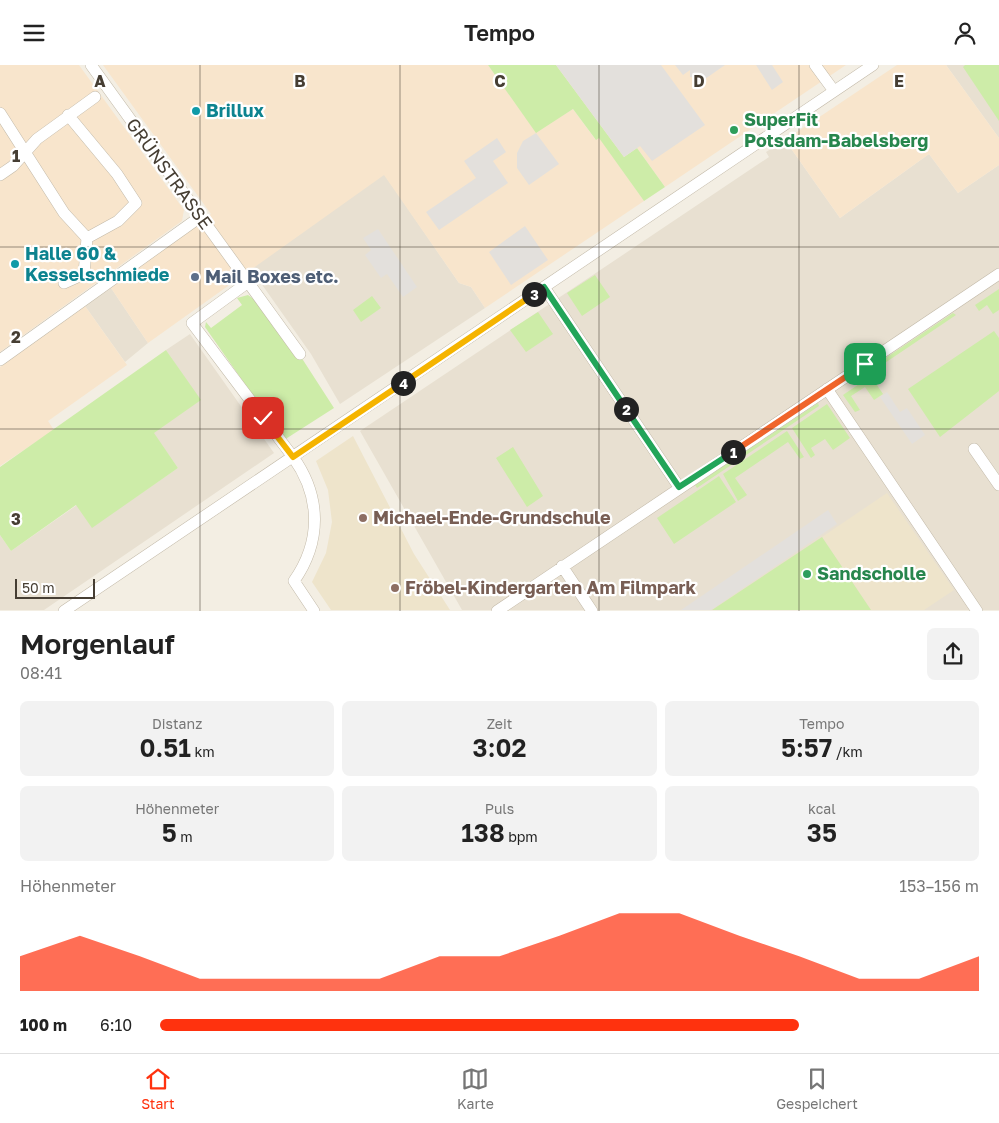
<!DOCTYPE html>
<html lang="de">
<head>
<meta charset="utf-8">
<style>
  :root { --surface:#fff; --page:#f2f2f2; --text:#222; --muted:#767676; --line:#e0e0e0; --accent:#ff320e }
  body { margin:0; font-family:"Golos Text",sans-serif; background:var(--page); color:var(--text); height:100vh; display:flex; flex-direction:column; font-size:19px; white-space:nowrap }
  * { box-sizing:border-box; margin:0 }
  p { font-size:16px; color:var(--muted) }
  .icon { flex:none; width:28px; height:28px; fill:none; stroke:currentColor; stroke-width:2; stroke-linecap:round; stroke-linejoin:round }
  .map { position:relative; height:546px; overflow:hidden }
  .details { display:flex; flex-direction:column; background:var(--surface); flex:1 }
  .details>* { flex:none }
  .scale { position:absolute; left:15px; bottom:12px; width:80px; box-sizing:border-box; padding-left:5px; border:2px solid #463e33; border-top:0; font-size:14px; line-height:18px; white-space:nowrap; color:#463e33; -webkit-text-stroke:4px #fff; paint-order:stroke }
  .pin { position:absolute; display:grid; place-items:center; width:42px; height:42px; color:#fff; margin:-21px; border-radius:10px; box-shadow:0 2px 8px #0006 }
  .km { position:absolute; width:25px; height:25px; margin:-12px; border-radius:50%; background:#222; color:#fff; font-size:14px; line-height:25px; text-align:center }
  .round { display:grid; place-items:center; flex:none; width:52px; height:52px; border-radius:8px; background:var(--page) }
  .overview { display:flex; align-items:center; justify-content:space-between; height:85px; padding:0 20px }
  h1 { font-size:28px; font-weight:600; line-height:38px }
  .metrics { display:grid; grid-template-columns:repeat(3,1fr); gap:8px; height:85px; padding:5px 20px }
  .metrics div { display:grid; align-content:center; border-radius:8px; background:var(--page); text-align:center }
  .metrics b { font-size:25px; font-weight:600 }
  .metrics small { font-size:14px; font-weight:400 }
  .metrics p { font-size:14px }
  .chart { height:140px; padding:10px 20px }
  .chart p { display:flex; justify-content:space-between }
  .chart svg { width:100%; height:90px; margin-top:5px; fill:var(--accent); opacity:.7 }
  ul { padding:0 20px; list-style:none; font-size:16px }
  li { display:grid; grid-template-columns:80px 60px 1fr; align-items:center; height:38px }
  li i { height:12px; border-radius:6px; background:var(--accent) }
  header { display:flex; justify-content:space-between; align-items:center; height:65px; padding:0 20px; background:var(--surface); font-size:22px; font-weight:600 }
  .menu { display:flex; justify-content:space-around; align-items:center; height:70px; border-top:1px solid var(--line); background:var(--surface); font-size:14px; color:var(--muted) }
  .menu a { display:grid; justify-items:center; gap:2px }
  .menu .selected { color:var(--accent) }
  .map>svg:first-child { display:block }
  .residential { fill:#e8e0d1 }
  .commercial { fill:#f8e5cc }
  .education { fill:#eee4cb }
  .green { fill:#cdeca8 }
  .parking { fill:#e3e0dc }
  .lines { fill:none; stroke-linecap:round; stroke-linejoin:round }
  .minor-casing { stroke:#c2b9a8; stroke-width:12 }
  .minor { stroke:#fff; stroke-width:11 }
  .split-1-casing { stroke:#fff; stroke-width:10 }
  .split-2-casing { stroke:#fff; stroke-width:10 }
  .split-3-casing { stroke:#fff; stroke-width:10 }
  .split-4-casing { stroke:#fff; stroke-width:10 }
  .split-5-casing { stroke:#fff; stroke-width:10 }
  .split-1 { stroke:#f0652b; stroke-width:6 }
  .split-2 { stroke:#22a559; stroke-width:6 }
  .split-3 { stroke:#22a559; stroke-width:6 }
  .split-4 { stroke:#f5b400; stroke-width:6 }
  .split-5 { stroke:#f5b400; stroke-width:6 }
  .grid { fill:none; stroke:#463e33; stroke-width:1; stroke-opacity:0.55 }
  .culture-dot { fill:#0f9aa8; stroke:#fff; stroke-width:2 }
  .leisure-dot { fill:#2e9e5b; stroke:#fff; stroke-width:2 }
  .service-dot { fill:#5c6f8a; stroke:#fff; stroke-width:2 }
  .education-dot { fill:#8d6e63; stroke:#fff; stroke-width:2 }
  .labels { text-anchor:middle; stroke-width:4.5; stroke-linejoin:round; paint-order:stroke }
  .culture-label { font-size:18px; font-weight:bold; fill:#0d838f; stroke:#fff; text-anchor:start }
  .leisure-label { font-size:18px; font-weight:bold; fill:#27864d; stroke:#fff; text-anchor:start }
  .street-label { font-size:18px; fill:#463e33; stroke:#fff }
  .service-label { font-size:18px; font-weight:bold; fill:#4e5e75; stroke:#fff; text-anchor:start }
  .education-label { font-size:18px; font-weight:bold; fill:#785e54; stroke:#fff; text-anchor:start }
  .grid-label { font-size:16px; text-anchor:middle; font-weight:bold; fill:#463e33; stroke:#fff; stroke-width:4.5; stroke-linejoin:round; paint-order:stroke }
</style>
</head>
<body>
<header><svg class="icon" aria-label="menu" viewBox="0 0 24 24"><path d="M4 6h16M4 12h16M4 18h16"/></svg>Tempo<svg class="icon" aria-label="person" viewBox="0 0 24 24"><circle cx="12" cy="8" r="4"/><path d="M4 21q1-7 8-7t8 7"/></svg></header>
<div class="map">
<svg width="999" height="546" viewBox="0 0 999 546">
  <rect width="100%" height="100%" fill="#f3eee3"/>
  <!-- residential -->
  <path class="residential" d="M946,0H999V73Z
    M785,75L840,153L929,89L958,128L999,100V545H462L360,366L769,92L766,87Z
    M384,109L459,218L471,222L485,243L340,339L311,289L251,204Z
    M111,223L148,278L125,297L85,241Z
    M190,269L274,388L44,545H0V470L11,486L77,440L92,462L178,403L153,368L200,335L166,285Z"/>
  <!-- commercial -->
  <path class="commercial" d="M0,0H79L184,145L182,156L0,287Z
    M103,0H488L536,67L573,44L595,74L599,72L644,136L485,243L471,222L459,218L384,110L148,278L111,223L211,149Z
    M556,0H846L665,122L637,83L624,92Z
    M897,0H946L999,73V100L958,128L929,89L840,153L785,75Z
    M85,241L127,300L48,356L54,365L0,401V302Z"/>
  <!-- education -->
  <path class="education" d="M353,371L414,489L450,545H331L312,517L326,488L332,457L328,425L316,396Z
    M887,428L954,525L924,545H871L822,472Z"/>
  <!-- green -->
  <path class="green" d="M488,0H556L624,92L637,83L665,122L644,136L599,73L596,75L573,44L536,68Z
    M965,0H999V56L963,2Z
    M595,210L610,232L582,251L567,228Z
    M999,224V245L993,249L987,240L979,246L975,240Z
    M248,230L259,238L303,295L334,343L284,375L205,262L206,257L211,263L242,240L237,233Z
    M372,231L381,243L361,257L353,245Z
    M538,247L553,269L526,287L510,265Z
    M953,248L956,250L873,306L872,302Z
    M994,266L999,273V326L940,372L908,324Z
    M166,285L201,335L154,368L178,403L92,463L76,440L11,486L0,470V402Z
    M871,311L883,329L874,335L865,322L851,331L860,345L855,347L843,330Z
    M818,338L819,341L697,423L695,420Z
    M827,339L850,373L833,385L825,374L811,383L815,390L811,393L792,363Z
    M787,366L804,392L800,394L788,377L735,413L747,430L738,436L723,409Z
    M513,382L543,431L527,442L496,393Z
    M719,411L736,437L674,479L657,453Z
    M822,472L871,545H712Z"/>
  <!-- parking -->
  <path class="parking" d="M556,0H661L705,60L652,96L640,81L624,92Z
    M675,0H725L705,14L690,12V5L683,10Z
    M756,0H772L783,17L772,25Z
    M536,68L559,99L529,120L517,103V88L523,76Z
    M497,73L506,87L493,96L508,118L439,165L426,147L476,113L464,96Z
    M525,161L548,195L511,220L489,187Z
    M378,164L417,222L403,232L387,209L381,213L365,190L371,185L363,173Z
    M887,327L900,347L907,343L925,370L912,379L880,332Z
    M828,445L837,459L711,545H681Z"/>
  <g class="lines">
    <defs>
      <path id="minor" d="M91,0L300,289
        M815,0L834,26
        M0,48L64,148L87,173L84,209L64,218
        M68,50L117,109L136,138L118,156L87,173
        M0,110L13,101L37,74L95,32
        M247,218L192,258L293,392C321,431 322,476 294,516L314,546
        M544,222L679,422
        M0,295L200,152
        M827,324L977,546
        M974,384L999,420
        M562,501L592,546
        M64,546L873,0
        M497,546L999,209"/>
    </defs>
    <!-- minor casing -->
    <use href="#minor" class="minor-casing"/>
    <!-- minor -->
    <use href="#minor" class="minor"/>
  </g>
  <g class="lines">
    <defs>
      <path id="split-1" d="M733,387L865,299"/>
      <path id="split-2" d="M626,344L679,422L733,387"/>
      <path id="split-3" d="M534,229L544,222L626,344"/>
      <path id="split-4" d="M403,318L534,229"/>
      <path id="split-5" d="M263,353L293,392L403,318"/>
    </defs>
    <!-- split-1 casing -->
    <use href="#split-1" class="split-1-casing"/>
    <!-- split-2 casing -->
    <use href="#split-2" class="split-2-casing"/>
    <!-- split-3 casing -->
    <use href="#split-3" class="split-3-casing"/>
    <!-- split-4 casing -->
    <use href="#split-4" class="split-4-casing"/>
    <!-- split-5 casing -->
    <use href="#split-5" class="split-5-casing"/>
    <!-- split-1 -->
    <use href="#split-1" class="split-1"/>
    <!-- split-2 -->
    <use href="#split-2" class="split-2"/>
    <!-- split-3 -->
    <use href="#split-3" class="split-3"/>
    <!-- split-4 -->
    <use href="#split-4" class="split-4"/>
    <!-- split-5 -->
    <use href="#split-5" class="split-5"/>
  </g>
  <!-- grid -->
  <path class="grid" d="M200,0V546M400,0V546M599,0V546M799,0V546M0,182H999M0,364H999"/>
  <!-- markers -->
  <g class="culture-dot">
    <circle cx="196" cy="46" r="5"/>
    <circle cx="15" cy="199" r="5"/>
  </g>
  <g class="leisure-dot">
    <circle cx="734" cy="65" r="5"/>
    <circle cx="807" cy="509" r="5"/>
  </g>
  <circle class="service-dot" cx="195" cy="212" r="5"/>
  <g class="education-dot">
    <circle cx="363" cy="453" r="5"/>
    <circle cx="395" cy="523" r="5"/>
  </g>
  <g class="labels">
    <!-- culture labels -->
    <g class="culture-label">
      <text x="206" y="52">Brillux</text>
      <text x="25" y="195">Halle 60 &amp;<tspan x="25" dy="21">Kesselschmiede</tspan></text>
    </g>
    <!-- leisure labels -->
    <g class="leisure-label">
      <text x="744" y="61">SuperFit<tspan x="744" dy="21">Potsdam-Babelsberg</tspan></text>
      <text x="817" y="515">Sandscholle</text>
    </g>
    <!-- street labels -->
    <g class="street-label">
      <text transform="translate(169 109) rotate(54)" y="6">GRÜNSTRASSE</text>
    </g>
    <!-- service labels -->
    <g class="service-label">
      <text x="205" y="218">Mail Boxes etc.</text>
    </g>
    <!-- education labels -->
    <g class="education-label">
      <text x="373" y="459">Michael-Ende-Grundschule</text>
      <text x="405" y="529">Fröbel-Kindergarten Am Filmpark</text>
    </g>
  </g>
  <g class="grid-label">
    <text x="100" y="22">A</text>
    <text x="300" y="22">B</text>
    <text x="500" y="22">C</text>
    <text x="699" y="22">D</text>
    <text x="899" y="22">E</text>
    <text x="16" y="97">1</text>
    <text x="16" y="278">2</text>
    <text x="16" y="460">3</text>
  </g>
</svg>
<div class="scale">50 m</div>
<div class="pin" style="left:865px;top:299px;background:#1e9e55"><svg class="icon" aria-label="arrive" viewBox="0 0 24 24"><path d="M6 21V4h12l-3 4 3 4H6"/></svg></div>
<div class="pin" style="left:263px;top:353px;background:#d93025"><svg class="icon" aria-label="check" viewBox="0 0 24 24"><path d="M5 12l5 5 9-10"/></svg></div>
<b class="km" style="left:733px;top:387px">1</b>
<b class="km" style="left:626px;top:344px">2</b>
<b class="km" style="left:534px;top:229px">3</b>
<b class="km" style="left:403px;top:318px">4</b>
</div>
<section class="details">
<div class="overview"><div><h1>Morgenlauf</h1><p>08:41</p></div><a class="round"><svg class="icon" aria-label="share" viewBox="0 0 24 24"><path d="M12 15V3M7 8l5-5 5 5M5 13v7h14v-7"/></svg></a></div>
<div class="metrics">
<div><p>Distanz</p><b>0.51<small> km</small></b></div>
<div><p>Zeit</p><b>3:02</b></div>
<div><p>Tempo</p><b>5:57<small> /km</small></b></div>
</div>
<div class="metrics">
<div><p>Höhenmeter</p><b>5<small> m</small></b></div>
<div><p>Puls</p><b>138<small> bpm</small></b></div>
<div><p>kcal</p><b>35</b></div>
</div>
<div class="chart"><p><span>Höhenmeter</span>153–156 m</p>
<svg viewBox="0 0 160 44" preserveAspectRatio="none"><path d="M0 44V27L10 17L20 27L30 38L40 38L50 38L60 38L70 27L80 27L90 17L100 6L110 6L120 17L130 27L140 38L150 38L160 27V44z"/></svg>
</div>
<ul>
<li><b>100 m</b>6:10<i style="width:78%"></i></li>
</ul>
</section>
<nav class="menu">
<a class="selected"><svg class="icon" aria-label="home" viewBox="0 0 24 24"><path d="M3 11l9-7 9 7M6 9v11h12V9"/></svg>Start</a>
<a><svg class="icon" aria-label="map" viewBox="0 0 24 24"><path d="M3 6l6-2 6 2 6-2v14l-6 2-6-2-6 2zM9 4v14M15 6v14"/></svg>Karte</a>
<a><svg class="icon" aria-label="saved" viewBox="0 0 24 24"><path d="M7 4h10v16l-5-4-5 4z"/></svg>Gespeichert</a>
</nav>
</body>
</html>
